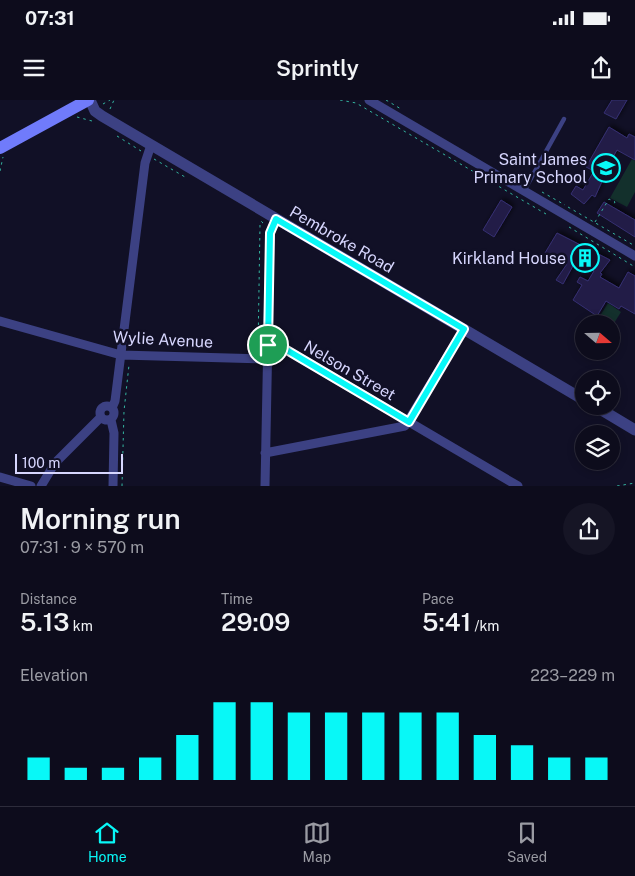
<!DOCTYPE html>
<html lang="en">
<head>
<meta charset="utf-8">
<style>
  :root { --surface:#0d0c1c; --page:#161525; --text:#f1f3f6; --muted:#9a9ba3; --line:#2d2c3b; --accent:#08f8f7 }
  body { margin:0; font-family:"Public Sans",sans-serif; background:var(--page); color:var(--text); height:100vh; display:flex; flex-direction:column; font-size:19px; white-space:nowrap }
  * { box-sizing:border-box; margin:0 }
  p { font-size:16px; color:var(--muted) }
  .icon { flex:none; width:28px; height:28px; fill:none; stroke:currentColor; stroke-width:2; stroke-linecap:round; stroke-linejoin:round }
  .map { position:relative; height:386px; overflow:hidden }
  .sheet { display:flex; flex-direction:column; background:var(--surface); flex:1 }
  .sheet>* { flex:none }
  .needle { width:32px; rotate:110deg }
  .fabs { position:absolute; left:575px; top:215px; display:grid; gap:10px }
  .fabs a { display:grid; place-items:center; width:45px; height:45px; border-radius:50%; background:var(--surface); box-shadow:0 2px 8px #0003,0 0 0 1px var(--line); font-size:25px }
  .scale { position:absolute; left:15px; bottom:12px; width:108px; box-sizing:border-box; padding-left:5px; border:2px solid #d7d6fe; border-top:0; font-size:14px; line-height:18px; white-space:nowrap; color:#d7d6fe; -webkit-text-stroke:4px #111026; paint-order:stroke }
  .pin { position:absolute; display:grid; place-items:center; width:42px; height:42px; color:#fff; margin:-21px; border:2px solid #fff; border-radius:50%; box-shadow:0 1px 5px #0007 }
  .round { display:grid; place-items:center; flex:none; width:52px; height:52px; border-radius:26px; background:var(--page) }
  .summary { display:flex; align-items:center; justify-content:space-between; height:85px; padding:0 20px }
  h1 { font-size:28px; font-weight:600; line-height:38px }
  .figures { display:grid; grid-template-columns:repeat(3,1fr); gap:8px; height:85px; padding:5px 20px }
  .figures div { display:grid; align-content:center }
  .figures b { font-size:25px; font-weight:600 }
  .figures small { font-size:14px; font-weight:400 }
  .figures p { font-size:14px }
  .chart { height:140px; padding:10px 20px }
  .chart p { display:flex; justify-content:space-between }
  .chart svg { width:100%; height:90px; margin-top:5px; stroke:var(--accent); stroke-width:6 }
  .status { display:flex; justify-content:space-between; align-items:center; height:35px; padding:0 25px; background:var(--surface); direction:ltr }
  .status svg { height:14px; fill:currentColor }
  header { display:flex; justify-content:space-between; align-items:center; height:65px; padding:0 20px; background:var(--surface); font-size:22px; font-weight:600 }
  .tab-bar { display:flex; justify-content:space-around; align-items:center; height:70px; border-top:1px solid var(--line); background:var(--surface); font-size:14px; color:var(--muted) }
  .tab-bar a { display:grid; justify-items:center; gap:2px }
  .tab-bar .on { color:var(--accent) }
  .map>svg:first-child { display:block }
  .green { fill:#13302c }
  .building { fill:#211d46; stroke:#362f72; filter:url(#shadow) }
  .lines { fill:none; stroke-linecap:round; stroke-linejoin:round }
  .path { stroke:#33b5a0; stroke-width:1; stroke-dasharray:2.5 4; stroke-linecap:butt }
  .service { stroke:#3c4183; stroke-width:4.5 }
  .minor { stroke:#3c4183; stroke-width:9 }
  .tertiary { stroke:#3c4183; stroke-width:11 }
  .secondary { stroke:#707bfb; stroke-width:12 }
  .route-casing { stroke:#fff; stroke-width:10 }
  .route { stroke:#08f8f7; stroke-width:6 }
  .labels { text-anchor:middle; stroke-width:5; stroke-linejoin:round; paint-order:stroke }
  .poi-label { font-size:16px; fill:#d7d6fe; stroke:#111026; text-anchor:end }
  .street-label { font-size:16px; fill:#d7d6fe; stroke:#111026 }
</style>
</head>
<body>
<div class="status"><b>07:31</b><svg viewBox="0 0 49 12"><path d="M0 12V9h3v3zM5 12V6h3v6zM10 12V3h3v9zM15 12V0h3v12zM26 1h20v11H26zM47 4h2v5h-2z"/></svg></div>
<header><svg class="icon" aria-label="menu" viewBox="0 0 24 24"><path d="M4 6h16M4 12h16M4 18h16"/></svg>Sprintly<svg class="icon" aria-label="share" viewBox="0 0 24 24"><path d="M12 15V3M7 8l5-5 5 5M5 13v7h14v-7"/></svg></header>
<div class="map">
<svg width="635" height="386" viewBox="0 0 635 386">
  <defs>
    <filter id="shadow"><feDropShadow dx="2.5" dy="-2.5" stdDeviation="2.5" flood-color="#0009"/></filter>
  </defs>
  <rect width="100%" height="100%" fill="#111026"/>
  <!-- green -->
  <path class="green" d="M632,59L635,61V92L627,107L610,98Z
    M608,203L621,212L611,228V224H595Z"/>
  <!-- building -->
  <path class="building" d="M612,0H627L616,19L604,13Z
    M609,27L627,38L629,34L635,37V60L617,50L613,57L609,54L602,66L613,72L608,80L604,77L595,97L592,95L584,104L571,94L576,86L583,90L594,71L586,67Z
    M501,100L512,107L494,137L483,130Z
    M604,102L635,120V137L597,113Z
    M557,133L610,160L600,173L602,174L600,177L619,188L628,172L635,176V214L621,206L619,209L606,201L597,216L573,200L582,185L577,182L580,177L588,181L594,171L582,165L580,169L574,164L563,184L556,180L567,164L545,153Z"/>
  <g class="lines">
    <!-- path -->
    <path class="path" d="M340,0L356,3L546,114
      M386,0L401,9
      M103,4L110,0
      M110,9L114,0
      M77,17L92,21
      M117,36L141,51
      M154,59L185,77
      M0,71L3,57
      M542,92L565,105
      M568,107L635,146
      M595,122L609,99L615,102L613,106
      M569,127L635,167
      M258,251L260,124L263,123L260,120
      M122,386L124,311L129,265
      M617,386L635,383"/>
    <!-- service -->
    <path class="service" d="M524,91L564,19"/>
    <!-- minor -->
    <path class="minor" d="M369,0L635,156
      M0,221L121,255L267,259
      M268,245L285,249L518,386
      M100 313a7 7 0 1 1 14 0a7 7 0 1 1-14 0Z
      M112,308L115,301L145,63L151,45
      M111,320L114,333L113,386
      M265,353L405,326L464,229
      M0,377L31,386
      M41,386L55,363L101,317
      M265,386L270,133L276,119"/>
    <!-- tertiary -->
    <path class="tertiary" d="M90,0L95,11L102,16L584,300
      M595,306L635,330"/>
    <!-- secondary -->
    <path class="secondary" d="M0,48L88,0"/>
  </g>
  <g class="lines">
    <defs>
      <path id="route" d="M276,119L464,229L409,322L285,249L268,245L270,133Z"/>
    </defs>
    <!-- route casing -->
    <use href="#route" class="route-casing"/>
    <!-- route -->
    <use href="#route" class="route"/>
  </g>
  <!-- icons -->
  <defs>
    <symbol id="school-ring" viewBox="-11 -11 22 22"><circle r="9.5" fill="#111026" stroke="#08f8f7" stroke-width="1.5"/><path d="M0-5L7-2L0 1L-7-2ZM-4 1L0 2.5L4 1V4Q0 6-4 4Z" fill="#08f8f7"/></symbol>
    <symbol id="building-ring" viewBox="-11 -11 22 22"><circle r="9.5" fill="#111026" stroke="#08f8f7" stroke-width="1.5"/><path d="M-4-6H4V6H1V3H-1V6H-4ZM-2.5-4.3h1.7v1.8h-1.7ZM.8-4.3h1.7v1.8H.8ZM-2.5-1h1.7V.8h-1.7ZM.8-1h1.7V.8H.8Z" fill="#08f8f7"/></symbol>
  </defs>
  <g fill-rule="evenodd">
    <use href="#school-ring" x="590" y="52" width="32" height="32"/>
    <use href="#building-ring" x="569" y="142" width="32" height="32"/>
  </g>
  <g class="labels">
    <!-- poi labels -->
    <g class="poi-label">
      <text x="587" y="65">Saint James<tspan x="587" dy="18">Primary School</tspan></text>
      <text x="566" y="164">Kirkland House</text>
    </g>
    <!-- street labels -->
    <g class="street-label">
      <text transform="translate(342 139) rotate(30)" y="6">Pembroke Road</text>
      <text transform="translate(163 239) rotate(3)" y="6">Wylie Avenue</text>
      <text transform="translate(350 270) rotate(30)" y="6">Nelson Street</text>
    </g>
  </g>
</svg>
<div class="fabs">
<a><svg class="needle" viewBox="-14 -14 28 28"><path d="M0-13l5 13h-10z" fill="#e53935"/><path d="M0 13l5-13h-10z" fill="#9a9ba3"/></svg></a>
<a><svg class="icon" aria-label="locate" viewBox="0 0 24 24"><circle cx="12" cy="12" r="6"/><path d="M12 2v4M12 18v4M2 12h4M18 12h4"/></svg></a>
<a><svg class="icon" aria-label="layers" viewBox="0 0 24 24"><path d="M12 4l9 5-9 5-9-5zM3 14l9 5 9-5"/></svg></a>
</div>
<div class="scale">100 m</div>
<div class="pin" style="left:268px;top:245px;background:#1e9e55"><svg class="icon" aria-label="arrive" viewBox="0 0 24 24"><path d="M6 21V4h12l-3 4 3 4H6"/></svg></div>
</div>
<section class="sheet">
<div class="summary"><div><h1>Morning run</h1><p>07:31 · 9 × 570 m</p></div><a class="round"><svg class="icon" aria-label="share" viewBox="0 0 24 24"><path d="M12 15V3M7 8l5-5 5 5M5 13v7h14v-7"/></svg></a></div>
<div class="figures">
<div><p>Distance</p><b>5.13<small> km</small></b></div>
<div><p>Time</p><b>29:09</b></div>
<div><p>Pace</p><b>5:41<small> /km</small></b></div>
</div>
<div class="chart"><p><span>Elevation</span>223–229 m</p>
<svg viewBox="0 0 160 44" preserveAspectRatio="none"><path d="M5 44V33M15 44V38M25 44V38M35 44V33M45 44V22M55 44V6M65 44V6M75 44V11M85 44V11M95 44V11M105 44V11M115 44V11M125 44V22M135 44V27M145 44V33M155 44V33"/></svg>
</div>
</section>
<nav class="tab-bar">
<a class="on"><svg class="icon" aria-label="home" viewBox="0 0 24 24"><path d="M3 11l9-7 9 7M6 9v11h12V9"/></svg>Home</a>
<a><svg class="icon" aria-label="map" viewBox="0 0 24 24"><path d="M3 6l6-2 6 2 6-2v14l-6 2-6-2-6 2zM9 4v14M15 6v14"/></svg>Map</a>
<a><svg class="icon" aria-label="saved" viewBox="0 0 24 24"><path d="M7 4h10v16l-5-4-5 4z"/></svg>Saved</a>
</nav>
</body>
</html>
